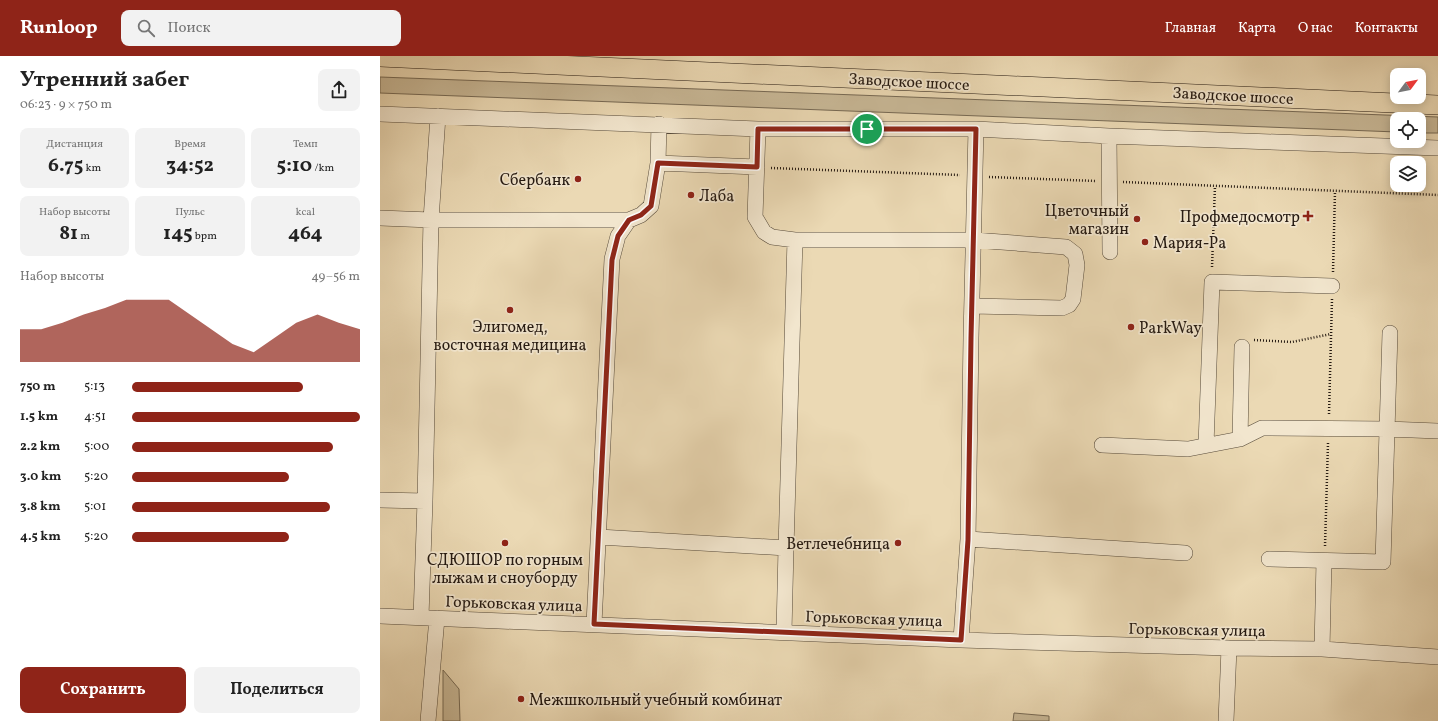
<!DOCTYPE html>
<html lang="ru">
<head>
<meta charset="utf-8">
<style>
  :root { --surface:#fff; --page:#f2f2f2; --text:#222; --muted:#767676; --accent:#8f2418 }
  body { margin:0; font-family:Vollkorn,serif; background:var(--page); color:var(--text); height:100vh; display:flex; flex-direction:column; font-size:15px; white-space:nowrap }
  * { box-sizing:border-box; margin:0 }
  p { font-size:13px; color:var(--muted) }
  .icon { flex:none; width:22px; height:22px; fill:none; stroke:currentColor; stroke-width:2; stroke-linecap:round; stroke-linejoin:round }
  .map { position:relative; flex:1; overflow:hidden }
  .side { display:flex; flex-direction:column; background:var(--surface); width:380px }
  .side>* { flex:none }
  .needle { width:26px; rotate:58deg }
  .tools { position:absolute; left:1010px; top:12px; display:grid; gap:8px }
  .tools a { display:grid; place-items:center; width:36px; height:36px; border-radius:8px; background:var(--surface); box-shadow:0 2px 10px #0003; font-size:20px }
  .pin { position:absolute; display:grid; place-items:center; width:34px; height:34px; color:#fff; margin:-17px; border:2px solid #fff; border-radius:50%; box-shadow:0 1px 4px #0007 }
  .round { display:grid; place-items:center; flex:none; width:42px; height:42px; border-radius:8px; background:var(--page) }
  .summary { display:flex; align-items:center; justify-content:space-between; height:68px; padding:0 20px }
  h1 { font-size:22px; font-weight:700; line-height:30px }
  .stats { display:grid; grid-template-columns:repeat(3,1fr); gap:6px; height:68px; padding:4px 20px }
  .stats div { display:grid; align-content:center; border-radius:8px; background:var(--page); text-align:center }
  .stats b { font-size:20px; font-weight:700 }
  .stats small { font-size:11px; font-weight:400 }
  .stats p { font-size:11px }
  .chart { height:112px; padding:8px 20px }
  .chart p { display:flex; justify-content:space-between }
  .chart svg { width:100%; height:72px; margin-top:4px; fill:var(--accent); opacity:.7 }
  .cta { display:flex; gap:8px; margin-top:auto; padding:8px 20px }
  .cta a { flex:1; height:46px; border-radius:8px; background:var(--accent); color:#fff; font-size:16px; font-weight:700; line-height:46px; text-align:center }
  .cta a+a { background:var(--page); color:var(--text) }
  ul { padding:0 20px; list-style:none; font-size:13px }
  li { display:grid; grid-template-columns:64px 48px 1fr; align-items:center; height:30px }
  li i { height:10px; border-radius:5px; background:var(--accent) }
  header { display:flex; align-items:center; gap:24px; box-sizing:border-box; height:56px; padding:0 20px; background:var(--accent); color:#fff }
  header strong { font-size:19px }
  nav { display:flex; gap:22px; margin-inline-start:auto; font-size:14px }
  .search { width:280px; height:36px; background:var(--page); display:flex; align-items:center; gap:10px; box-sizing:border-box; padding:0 14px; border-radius:8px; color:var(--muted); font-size:15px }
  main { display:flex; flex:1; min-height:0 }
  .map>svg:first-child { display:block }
  .green { fill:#c9b998; stroke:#776a55 }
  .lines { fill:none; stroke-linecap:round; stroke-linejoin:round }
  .minor-casing { stroke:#564a3a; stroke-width:16 }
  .major-casing { stroke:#251a12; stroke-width:20 }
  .path { stroke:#251a12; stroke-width:2.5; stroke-dasharray:1 2; stroke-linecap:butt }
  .minor { stroke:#f2e6ce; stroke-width:15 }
  .major { stroke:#ebd9b4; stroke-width:19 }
  .route-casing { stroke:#fff; stroke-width:8 }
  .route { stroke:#8f2418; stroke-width:5 }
  .poi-dot { fill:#8f2418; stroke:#f2e6ce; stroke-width:1.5 }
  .labels { text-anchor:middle; stroke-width:3.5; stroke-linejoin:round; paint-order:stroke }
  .street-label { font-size:16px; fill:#251a12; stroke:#f2e6ce }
  .poi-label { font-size:16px; fill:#251a12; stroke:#f2e6ce; text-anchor:end }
</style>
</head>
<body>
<header>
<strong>Runloop</strong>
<div class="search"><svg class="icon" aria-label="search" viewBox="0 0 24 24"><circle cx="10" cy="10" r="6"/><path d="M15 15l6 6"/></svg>Поиск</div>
<nav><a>Главная</a><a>Карта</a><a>О нас</a><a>Контакты</a></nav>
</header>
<main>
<section class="side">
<div class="summary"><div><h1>Утренний забег</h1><p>06:23 · 9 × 750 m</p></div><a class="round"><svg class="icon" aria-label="share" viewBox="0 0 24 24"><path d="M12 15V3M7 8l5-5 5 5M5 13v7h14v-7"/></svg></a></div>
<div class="stats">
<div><p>Дистанция</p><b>6.75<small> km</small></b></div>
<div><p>Время</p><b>34:52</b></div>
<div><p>Темп</p><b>5:10<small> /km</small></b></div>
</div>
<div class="stats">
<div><p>Набор высоты</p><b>81<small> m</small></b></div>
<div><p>Пульс</p><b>145<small> bpm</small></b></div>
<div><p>kcal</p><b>464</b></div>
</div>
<div class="chart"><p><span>Набор высоты</span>49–56 m</p>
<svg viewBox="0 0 160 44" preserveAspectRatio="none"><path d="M0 44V24L10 24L20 20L30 15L40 11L50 6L60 6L70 6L80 15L90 24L100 33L110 38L120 29L130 20L140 15L150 20L160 24V44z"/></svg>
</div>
<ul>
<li><b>750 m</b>5:13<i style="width:75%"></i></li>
<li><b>1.5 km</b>4:51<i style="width:100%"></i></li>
<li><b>2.2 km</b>5:00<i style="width:88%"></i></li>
<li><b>3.0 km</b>5:20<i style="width:69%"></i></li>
<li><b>3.8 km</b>5:01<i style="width:87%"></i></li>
<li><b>4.5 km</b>5:20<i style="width:69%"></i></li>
</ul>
<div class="cta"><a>Сохранить</a><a>Поделиться</a></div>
</section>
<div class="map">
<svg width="1058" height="665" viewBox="0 0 1058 665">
  <rect width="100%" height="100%" fill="#ebd9b4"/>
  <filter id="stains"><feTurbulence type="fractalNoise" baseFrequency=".005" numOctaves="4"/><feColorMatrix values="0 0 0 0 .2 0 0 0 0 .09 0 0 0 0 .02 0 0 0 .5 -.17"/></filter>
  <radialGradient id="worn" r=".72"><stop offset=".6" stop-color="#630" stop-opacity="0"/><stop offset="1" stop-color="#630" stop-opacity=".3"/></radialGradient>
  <!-- green -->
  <path class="green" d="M0,21L1058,61V77H1039V63H1017V76L0,37Z
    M63,614L79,633L80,665H63Z
    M634,657L669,660V665H633Z"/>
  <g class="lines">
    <defs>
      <path id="minor" d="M0,58L378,73H596L729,80L1058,92
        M378,73L375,161L384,176L392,181L415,184L406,492L404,576
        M729,80L730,196
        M278,107L377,111
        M0,162L51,164H249
        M415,184H594L686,191L695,198L697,209L693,243L689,249L682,252L592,250
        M860,383L862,291
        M722,389L808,393L860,383L882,372L1007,373L1058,375
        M826,389L832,226L952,230
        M0,444L45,445L41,561
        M45,445L51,164L58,60
        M219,481L406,492
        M588,483L805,497
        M889,503L1003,506L1010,277
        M0,560L581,584L849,592L942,593L1058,601
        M214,568L232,203L238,180L249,164L261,159L271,150L278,107L279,68
        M581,584L588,483L591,282L596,73
        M942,593L944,505
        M48,665L57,562
        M846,665L849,592"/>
      <path id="major" d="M0,1L1058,49"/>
    </defs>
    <!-- minor casing -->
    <use href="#minor" class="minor-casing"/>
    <!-- major casing -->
    <use href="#major" class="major-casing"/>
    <!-- path -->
    <path class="path" d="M391,112L580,119
      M609,121L716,125
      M743,126L1058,139
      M832,211L835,130
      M953,216L955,135
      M874,284L912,286L951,278
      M949,358L952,243
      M945,490L948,387"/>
    <!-- minor -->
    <use href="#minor" class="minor"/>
    <!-- major -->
    <use href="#major" class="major"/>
  </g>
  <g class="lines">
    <defs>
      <path id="route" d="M378,73H596L591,282L588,484L581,584L214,568L232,204L238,180L249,164L261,159L271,150L278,107L377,111Z"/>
    </defs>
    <!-- route casing -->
    <use href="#route" class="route-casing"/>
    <!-- route -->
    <use href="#route" class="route"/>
  </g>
  <!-- markers -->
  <g class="poi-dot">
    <circle cx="198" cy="123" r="4"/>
    <circle cx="311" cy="139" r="4"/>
    <path d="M926 154h4v4h4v4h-4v4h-4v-4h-4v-4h4z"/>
    <circle cx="757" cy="163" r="4"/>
    <circle cx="765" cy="186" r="4"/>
    <circle cx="130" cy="254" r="4"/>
    <circle cx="751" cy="271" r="4"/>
    <circle cx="125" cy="487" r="4"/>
    <circle cx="518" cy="487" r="4"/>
    <circle cx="141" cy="643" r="4"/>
  </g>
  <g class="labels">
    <!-- street labels -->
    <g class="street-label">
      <text transform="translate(529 25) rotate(3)" y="6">Заводское шоссе</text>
      <text transform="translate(853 39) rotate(3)" y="6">Заводское шоссе</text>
      <text transform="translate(134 547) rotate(2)" y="6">Горьковская улица</text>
      <text transform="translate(494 562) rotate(2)" y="6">Горьковская улица</text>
      <text transform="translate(817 573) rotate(1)" y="6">Горьковская улица</text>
    </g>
    <!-- poi labels -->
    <g class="poi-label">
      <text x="190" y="129">Сбербанк</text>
      <text x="319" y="145" text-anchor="start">Лаба</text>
      <text x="749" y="160">Цветочный<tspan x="749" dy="18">магазин</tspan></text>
      <text x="920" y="166">Профмедосмотр</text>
      <text x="773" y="192" text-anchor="start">Мария-Ра</text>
      <text x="130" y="276" text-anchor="middle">Элигомед,<tspan x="130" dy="18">восточная медицина</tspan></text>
      <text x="759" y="277" text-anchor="start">ParkWay</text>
      <text x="510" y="493">Ветлечебница</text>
      <text x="125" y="509" text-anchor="middle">СДЮШОР по горным<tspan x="125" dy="18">лыжам и сноуборду</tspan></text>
      <text x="149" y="649" text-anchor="start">Межшкольный учебный комбинат</text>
    </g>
  </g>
  <rect width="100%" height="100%" filter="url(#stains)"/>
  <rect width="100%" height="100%" fill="url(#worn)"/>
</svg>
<div class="tools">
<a><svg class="needle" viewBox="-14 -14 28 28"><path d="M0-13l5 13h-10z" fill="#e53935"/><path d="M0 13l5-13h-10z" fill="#767676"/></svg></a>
<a><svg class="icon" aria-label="locate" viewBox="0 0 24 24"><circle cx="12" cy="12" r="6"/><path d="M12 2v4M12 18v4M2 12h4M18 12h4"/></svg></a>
<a><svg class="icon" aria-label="layers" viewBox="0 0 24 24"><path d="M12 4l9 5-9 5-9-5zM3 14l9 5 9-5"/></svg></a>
</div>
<div class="pin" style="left:487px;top:73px;background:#1e9e55"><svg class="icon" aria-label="arrive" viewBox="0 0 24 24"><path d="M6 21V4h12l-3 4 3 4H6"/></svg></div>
</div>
</main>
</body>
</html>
